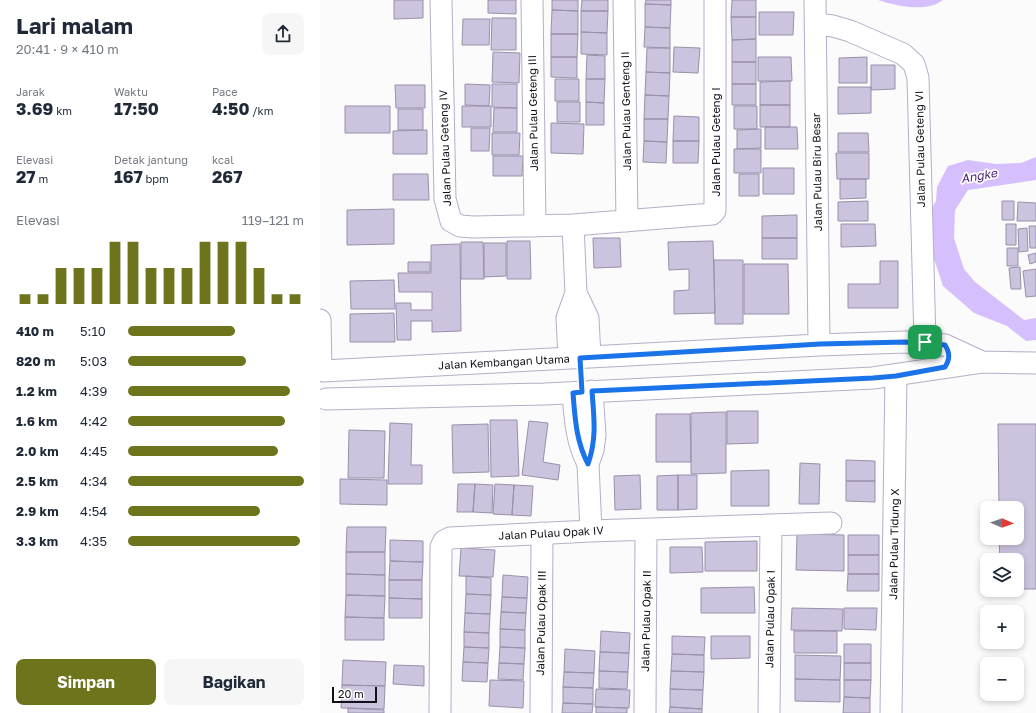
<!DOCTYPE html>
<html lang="id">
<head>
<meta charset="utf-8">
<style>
  :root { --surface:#fff; --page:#f6f6f7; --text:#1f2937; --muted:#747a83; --accent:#6d741c }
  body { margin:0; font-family:"Golos Text",sans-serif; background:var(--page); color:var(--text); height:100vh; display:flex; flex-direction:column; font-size:15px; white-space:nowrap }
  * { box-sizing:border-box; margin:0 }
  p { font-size:13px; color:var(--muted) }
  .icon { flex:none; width:22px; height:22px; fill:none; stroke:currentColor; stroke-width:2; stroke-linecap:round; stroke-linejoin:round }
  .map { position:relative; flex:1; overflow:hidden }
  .side { display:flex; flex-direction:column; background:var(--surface); width:320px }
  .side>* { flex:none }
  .needle { width:26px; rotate:92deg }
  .fabs { position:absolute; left:660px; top:501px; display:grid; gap:8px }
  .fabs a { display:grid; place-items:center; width:44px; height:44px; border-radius:8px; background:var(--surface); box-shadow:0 2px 6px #0003; font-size:20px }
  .scale { position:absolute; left:12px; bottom:10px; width:45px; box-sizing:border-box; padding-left:4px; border:2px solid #14101a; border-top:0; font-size:11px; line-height:14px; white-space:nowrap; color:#14101a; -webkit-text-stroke:3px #fff; paint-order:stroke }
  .pin { position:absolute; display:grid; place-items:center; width:34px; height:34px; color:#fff; margin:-17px; border-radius:8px; box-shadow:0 2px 6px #0006 }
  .round { display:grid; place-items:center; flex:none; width:42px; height:42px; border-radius:8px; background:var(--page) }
  .headline { display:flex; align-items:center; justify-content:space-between; height:68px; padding:0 16px }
  h1 { font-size:22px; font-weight:700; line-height:30px }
  .stats { display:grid; grid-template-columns:repeat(3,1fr); gap:6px; height:68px; padding:4px 16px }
  .stats div { display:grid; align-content:center }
  .stats b { font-size:17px; font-weight:700 }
  .stats small { font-size:11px; font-weight:400 }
  .stats p { font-size:11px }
  .chart { height:112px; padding:8px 16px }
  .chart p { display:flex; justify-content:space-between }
  .chart svg { width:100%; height:72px; margin-top:4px; stroke:var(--accent); stroke-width:6 }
  .cta { display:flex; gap:8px; margin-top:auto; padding:8px 16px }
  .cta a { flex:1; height:46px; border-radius:8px; background:var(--accent); color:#fff; font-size:16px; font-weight:700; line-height:46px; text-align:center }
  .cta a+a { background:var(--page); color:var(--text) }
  ul { padding:0 16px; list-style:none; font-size:13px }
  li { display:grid; grid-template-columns:64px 48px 1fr; align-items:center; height:30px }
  li i { height:10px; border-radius:5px; background:var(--accent) }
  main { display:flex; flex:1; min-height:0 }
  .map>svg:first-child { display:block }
  .water { fill:#d6bffd }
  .building { fill:#ccc3de; stroke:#9990aa }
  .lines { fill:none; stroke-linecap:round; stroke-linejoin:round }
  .minor-casing { stroke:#b6adc8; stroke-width:23 }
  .minor { stroke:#fff; stroke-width:21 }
  .route-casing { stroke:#fff; stroke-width:8 }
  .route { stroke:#1a73e8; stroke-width:5 }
  .labels { text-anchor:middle; stroke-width:3.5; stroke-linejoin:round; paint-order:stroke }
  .street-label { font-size:11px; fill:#14101a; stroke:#fff }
  .water-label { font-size:12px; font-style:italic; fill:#461b72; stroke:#fff }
</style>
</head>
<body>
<main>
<section class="side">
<div class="headline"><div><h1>Lari malam</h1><p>20:41 · 9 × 410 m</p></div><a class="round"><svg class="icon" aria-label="share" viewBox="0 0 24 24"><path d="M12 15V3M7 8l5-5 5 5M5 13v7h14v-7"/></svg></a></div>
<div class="stats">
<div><p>Jarak</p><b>3.69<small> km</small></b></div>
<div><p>Waktu</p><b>17:50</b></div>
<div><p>Pace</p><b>4:50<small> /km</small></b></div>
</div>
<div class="stats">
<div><p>Elevasi</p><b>27<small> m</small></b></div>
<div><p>Detak jantung</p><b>167<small> bpm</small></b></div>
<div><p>kcal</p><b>267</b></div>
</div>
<div class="chart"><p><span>Elevasi</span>119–121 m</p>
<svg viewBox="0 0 160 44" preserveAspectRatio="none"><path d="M5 44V38M15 44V38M25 44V22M35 44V22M45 44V22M55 44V6M65 44V6M75 44V22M85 44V22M95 44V22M105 44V6M115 44V6M125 44V6M135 44V22M145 44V38M155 44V38"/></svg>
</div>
<ul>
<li><b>410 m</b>5:10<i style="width:61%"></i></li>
<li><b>820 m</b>5:03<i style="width:67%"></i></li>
<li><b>1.2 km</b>4:39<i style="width:92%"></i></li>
<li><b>1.6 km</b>4:42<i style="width:89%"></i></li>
<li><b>2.0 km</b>4:45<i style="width:85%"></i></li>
<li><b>2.5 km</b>4:34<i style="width:100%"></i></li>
<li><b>2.9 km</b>4:54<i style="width:75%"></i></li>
<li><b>3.3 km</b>4:35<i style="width:98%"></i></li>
</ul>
<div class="cta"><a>Simpan</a><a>Bagikan</a></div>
</section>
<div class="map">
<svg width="716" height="713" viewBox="0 0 716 713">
  <rect width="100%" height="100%" fill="#fbfbfb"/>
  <!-- water -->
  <path class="water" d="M558,0H623C606,13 577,6 558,0Z
    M716,157V180L648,190L635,210L634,238L644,269L655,282L704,320L716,318V340L706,341L687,326L654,313L623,286L613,256L610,211L616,201L617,187L628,166L648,160L676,164L701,163Z"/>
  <!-- building -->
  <path class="building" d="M74,0H103V18L74,19Z
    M168,0H196V14L168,13Z
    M232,0H258V11L232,10Z
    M262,0H288V11H261Z
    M326,0H351V5L325,4Z
    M412,0H436V17H411Z
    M325,4L351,5L350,28L325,27Z
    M232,10L258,11V34H231Z
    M261,11H288L287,33L261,32Z
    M439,12H474L473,35H439Z
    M411,17H436V39L412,40Z
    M172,18H196V50H171Z
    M143,19H170L169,45H142Z
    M325,27L350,28V48L324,47Z
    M261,32L287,33V55L261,54Z
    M231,34H258L257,57H231Z
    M436,39V62H412V40Z
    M354,47L380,48L378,73L353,72Z
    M327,48H350V73L326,72Z
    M173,52L200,53L199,83L172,82Z
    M267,55L285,56V79H266Z
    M231,57H257V78L231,77Z
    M438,57H471L472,81H438Z
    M547,57V83H519V58Z
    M412,62H436V84H412Z
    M551,65H575V89L551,90Z
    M326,72L350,73L349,96L325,95Z
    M235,79H259V101H235Z
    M266,79H285L284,103L266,102Z
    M470,81V105H440V82Z
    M145,84L170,85L169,106L145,105Z
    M172,84H197V108L172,107Z
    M412,84H436V105H412Z
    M75,85H105V108H76Z
    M518,87H551V113L518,114Z
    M325,95L349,96L348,119H324Z
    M237,102H260V122H237Z
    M266,102L284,103V125H266Z
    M440,105H470V127H440Z
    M25,106H70V133H25Z
    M142,106H171V127H142Z
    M414,106H437V129H414Z
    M174,108H197V132H173Z
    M78,109H103V130H78Z
    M354,116L379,117V141H353Z
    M324,119H348L347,142L324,141Z
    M231,123L264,124L263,154L231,153Z
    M445,127H477L478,149H445Z
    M151,128H170L169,151H151Z
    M441,129V148L417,149V130Z
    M107,130V154H73V131Z
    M172,133H200L199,155H172Z
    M518,133H548L549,152H518Z
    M324,141L347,142L346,163L323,162Z
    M353,141H379L378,163H353Z
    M414,149H441V173H414Z
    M516,153H549V179H517Z
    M173,156H203L202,176H173Z
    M443,168H474V194H443Z
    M73,174H108L109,200H73Z
    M419,174H439V196H419Z
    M520,179H546V198L520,199Z
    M548,201V221H518V202Z
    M682,201H694V220H682Z
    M698,202L716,203V221H697Z
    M74,209V244L27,245V210Z
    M477,215V238H442V216Z
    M521,224H555L556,246L521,247Z
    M686,224H696V245H686Z
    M709,226H716V248H710Z
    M707,228L708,251L699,252L698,229Z
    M273,238H300L301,267L274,268Z
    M442,238H477V259H442Z
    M187,241H210L211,279H187Z
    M393,241L395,313L354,314V291L369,290V269L349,270L348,242Z
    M141,242H163L164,279H141Z
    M164,243H186V276L164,277Z
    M140,244L141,331L112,332V321H91V340H77L76,303H91V310H112V292H79L78,273H111V245Z
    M687,248H698V266H687Z
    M716,253V262L710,264L708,255Z
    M394,260H423V324H395Z
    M560,261H578V308H528V284H560Z
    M88,262H110V272H88Z
    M424,264H468L469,314H424Z
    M700,267L701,289H691L689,268Z
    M716,269V296L706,297L703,271Z
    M74,280L75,309H31L30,281Z
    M74,313L75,342H30V314Z
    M407,411H438V443L407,444Z
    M406,412V473L371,474V413Z
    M336,414H370L371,462H336Z
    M170,420H197L199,476L171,477Z
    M209,421L228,423L223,462L240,465L238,480L202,475Z
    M70,423L92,424L91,465H102V484H68Z
    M168,424L169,472L133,473L132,425Z
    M678,424H716V589H697V560H680L679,538H697V508H679Z
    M29,430L65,431L64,478H28Z
    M526,460L555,461V481H526Z
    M480,463L500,464L499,504H479Z
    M449,470V506H411V471Z
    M320,475L321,509L295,510L294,476Z
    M358,475V510H337V476Z
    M358,475H377V509L358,510Z
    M20,479L67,480V505L20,504Z
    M526,481H555V502L526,501Z
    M138,484H155L153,512H137Z
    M155,484L173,485L172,513L153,512Z
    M175,484L194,485L192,515L173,514Z
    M194,485L213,486L211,516L192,515Z
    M27,527H66L65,552H26Z
    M477,534L524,535V571L476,570Z
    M528,535H559V555H528Z
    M70,540L103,541V562L70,561Z
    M437,541V571H385V542Z
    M350,547H382L383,572L350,573Z
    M141,548L175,550L173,577L139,576Z
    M26,552H65V575L26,574Z
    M528,555H559V574H528Z
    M70,561L103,562L102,580H69Z
    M26,574L65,575V596L26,595Z
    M528,574H559V591H527Z
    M183,575L208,577L207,598L182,597Z
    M146,576L171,578V595L146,594Z
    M69,580H102V599L69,598Z
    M434,587L435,613H381V588Z
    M146,594L171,595L170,614L145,613Z
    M26,595L65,596L64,618L25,617Z
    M182,597L207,598L206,613L181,612Z
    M69,598L102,599V618H69Z
    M472,608L523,609L522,631L471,630Z
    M524,608H557L556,630L524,629Z
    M181,612L206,613L205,630L180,629Z
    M145,613L170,614L169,633L144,632Z
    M25,617L64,618V640H25Z
    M180,629L205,630V648L180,647Z
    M281,631L310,633L309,653L280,652Z
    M474,631H517V653H474Z
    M144,632L169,633V648L144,647Z
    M352,636L385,637L384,655L352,654Z
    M391,636H430V658L391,659Z
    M524,644H551V663H524Z
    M144,647L169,648L168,663L143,662Z
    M180,647L205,648L204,664L179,663Z
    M245,649L275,651L274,673L244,672Z
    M280,652L309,653L308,672L279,671Z
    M352,654L384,655V672L351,671Z
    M475,655L521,656L520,680L475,679Z
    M23,660L66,662L65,686L22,685Z
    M143,662L168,663L167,682L142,681Z
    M179,663L204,664L203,680L178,679Z
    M524,663H551V680H524Z
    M74,665L104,666V686L73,684Z
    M279,671L308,672L307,689L279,688Z
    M351,671L384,672L383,690L350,689Z
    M244,672L274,673L273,688L243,687Z
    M475,679L520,680V702L475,701Z
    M170,680L204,681L203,708L169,706Z
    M524,680H551L550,698L524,697Z
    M22,685L65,686L64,709L21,708Z
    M243,687L273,688V704L243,703Z
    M276,689L310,690L309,708L275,707Z
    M350,689L383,690L382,709L350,707Z
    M524,697L550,698V713H523Z
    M243,703L273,704L272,713H242Z
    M276,707L307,708V713H276Z
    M350,707L382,709V713H349Z
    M28,708L64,710V713H28Z"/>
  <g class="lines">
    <defs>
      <path id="minor" d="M121,0L125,199L131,221L140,226L153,227L253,225L392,214L395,211V0
        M212,0L215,226
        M304,0L307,221
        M495,0L499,345
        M496,24L513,26L530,31L583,54L594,64L598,78L605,342
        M256,293L268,318L270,357
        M0,320L1,368
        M249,358L247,318L256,293L253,225
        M3,371L499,345L585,342L625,345L662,362
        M253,393C255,418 256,441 268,464
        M6,399L225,394L553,378L662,362L716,363
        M271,531L268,464L273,450L275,435L272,391
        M120,713L121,547L124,541L130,538L271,531L511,523
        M221,713L222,533
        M325,713L326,530
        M449,713L451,525
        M571,713L576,376"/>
    </defs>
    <!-- minor casing -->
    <use href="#minor" class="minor-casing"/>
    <!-- minor -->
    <use href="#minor" class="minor"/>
  </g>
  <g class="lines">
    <defs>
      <path id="route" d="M585,342L625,345C630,353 630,359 625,367L576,376L553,378L272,391C274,418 277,438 268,464C256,441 255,418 253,393L262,392L260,358L500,344Z"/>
    </defs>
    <!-- route casing -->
    <use href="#route" class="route-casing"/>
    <!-- route -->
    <use href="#route" class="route"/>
  </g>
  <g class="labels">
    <!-- street labels -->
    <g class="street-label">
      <text transform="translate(306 111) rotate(-91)" y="4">Jalan Pulau Genteng II</text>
      <text transform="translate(213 113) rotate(-91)" y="4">Jalan Pulau Geteng III</text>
      <text transform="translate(396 142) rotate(-90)" y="4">Jalan Pulau Geteng I</text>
      <text transform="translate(125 148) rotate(-92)" y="4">Jalan Pulau Geteng IV</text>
      <text transform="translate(600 149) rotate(-91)" y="4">Jalan Pulau Geteng VI</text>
      <text transform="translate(497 172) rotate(-91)" y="4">Jalan Pulau Biru Besar</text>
      <text transform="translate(184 362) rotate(-3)" y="4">Jalan Kembangan Utama</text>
      <text transform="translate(231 533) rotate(-3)" y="4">Jalan Pulau Opak IV</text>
      <text transform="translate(574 544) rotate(-89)" y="4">Jalan Pulau Tidung X</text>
      <text transform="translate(450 619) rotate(-89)" y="4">Jalan Pulau Opak I</text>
      <text transform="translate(326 621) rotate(-89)" y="4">Jalan Pulau Opak II</text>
      <text transform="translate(221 623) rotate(-89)" y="4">Jalan Pulau Opak III</text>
    </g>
    <!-- water labels -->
    <g class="water-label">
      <text transform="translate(659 176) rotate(-10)" y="4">Angke</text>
    </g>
  </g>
</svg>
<div class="fabs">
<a><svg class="needle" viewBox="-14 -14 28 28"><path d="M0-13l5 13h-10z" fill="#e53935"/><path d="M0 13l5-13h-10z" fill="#747a83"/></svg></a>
<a><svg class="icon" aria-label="layers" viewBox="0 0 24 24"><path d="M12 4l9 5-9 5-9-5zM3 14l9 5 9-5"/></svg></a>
<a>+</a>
<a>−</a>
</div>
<div class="scale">20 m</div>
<div class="pin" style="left:605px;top:342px;background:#1e9e55"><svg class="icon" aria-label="arrive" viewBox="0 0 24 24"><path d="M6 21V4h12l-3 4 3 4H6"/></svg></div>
</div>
</main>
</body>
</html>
